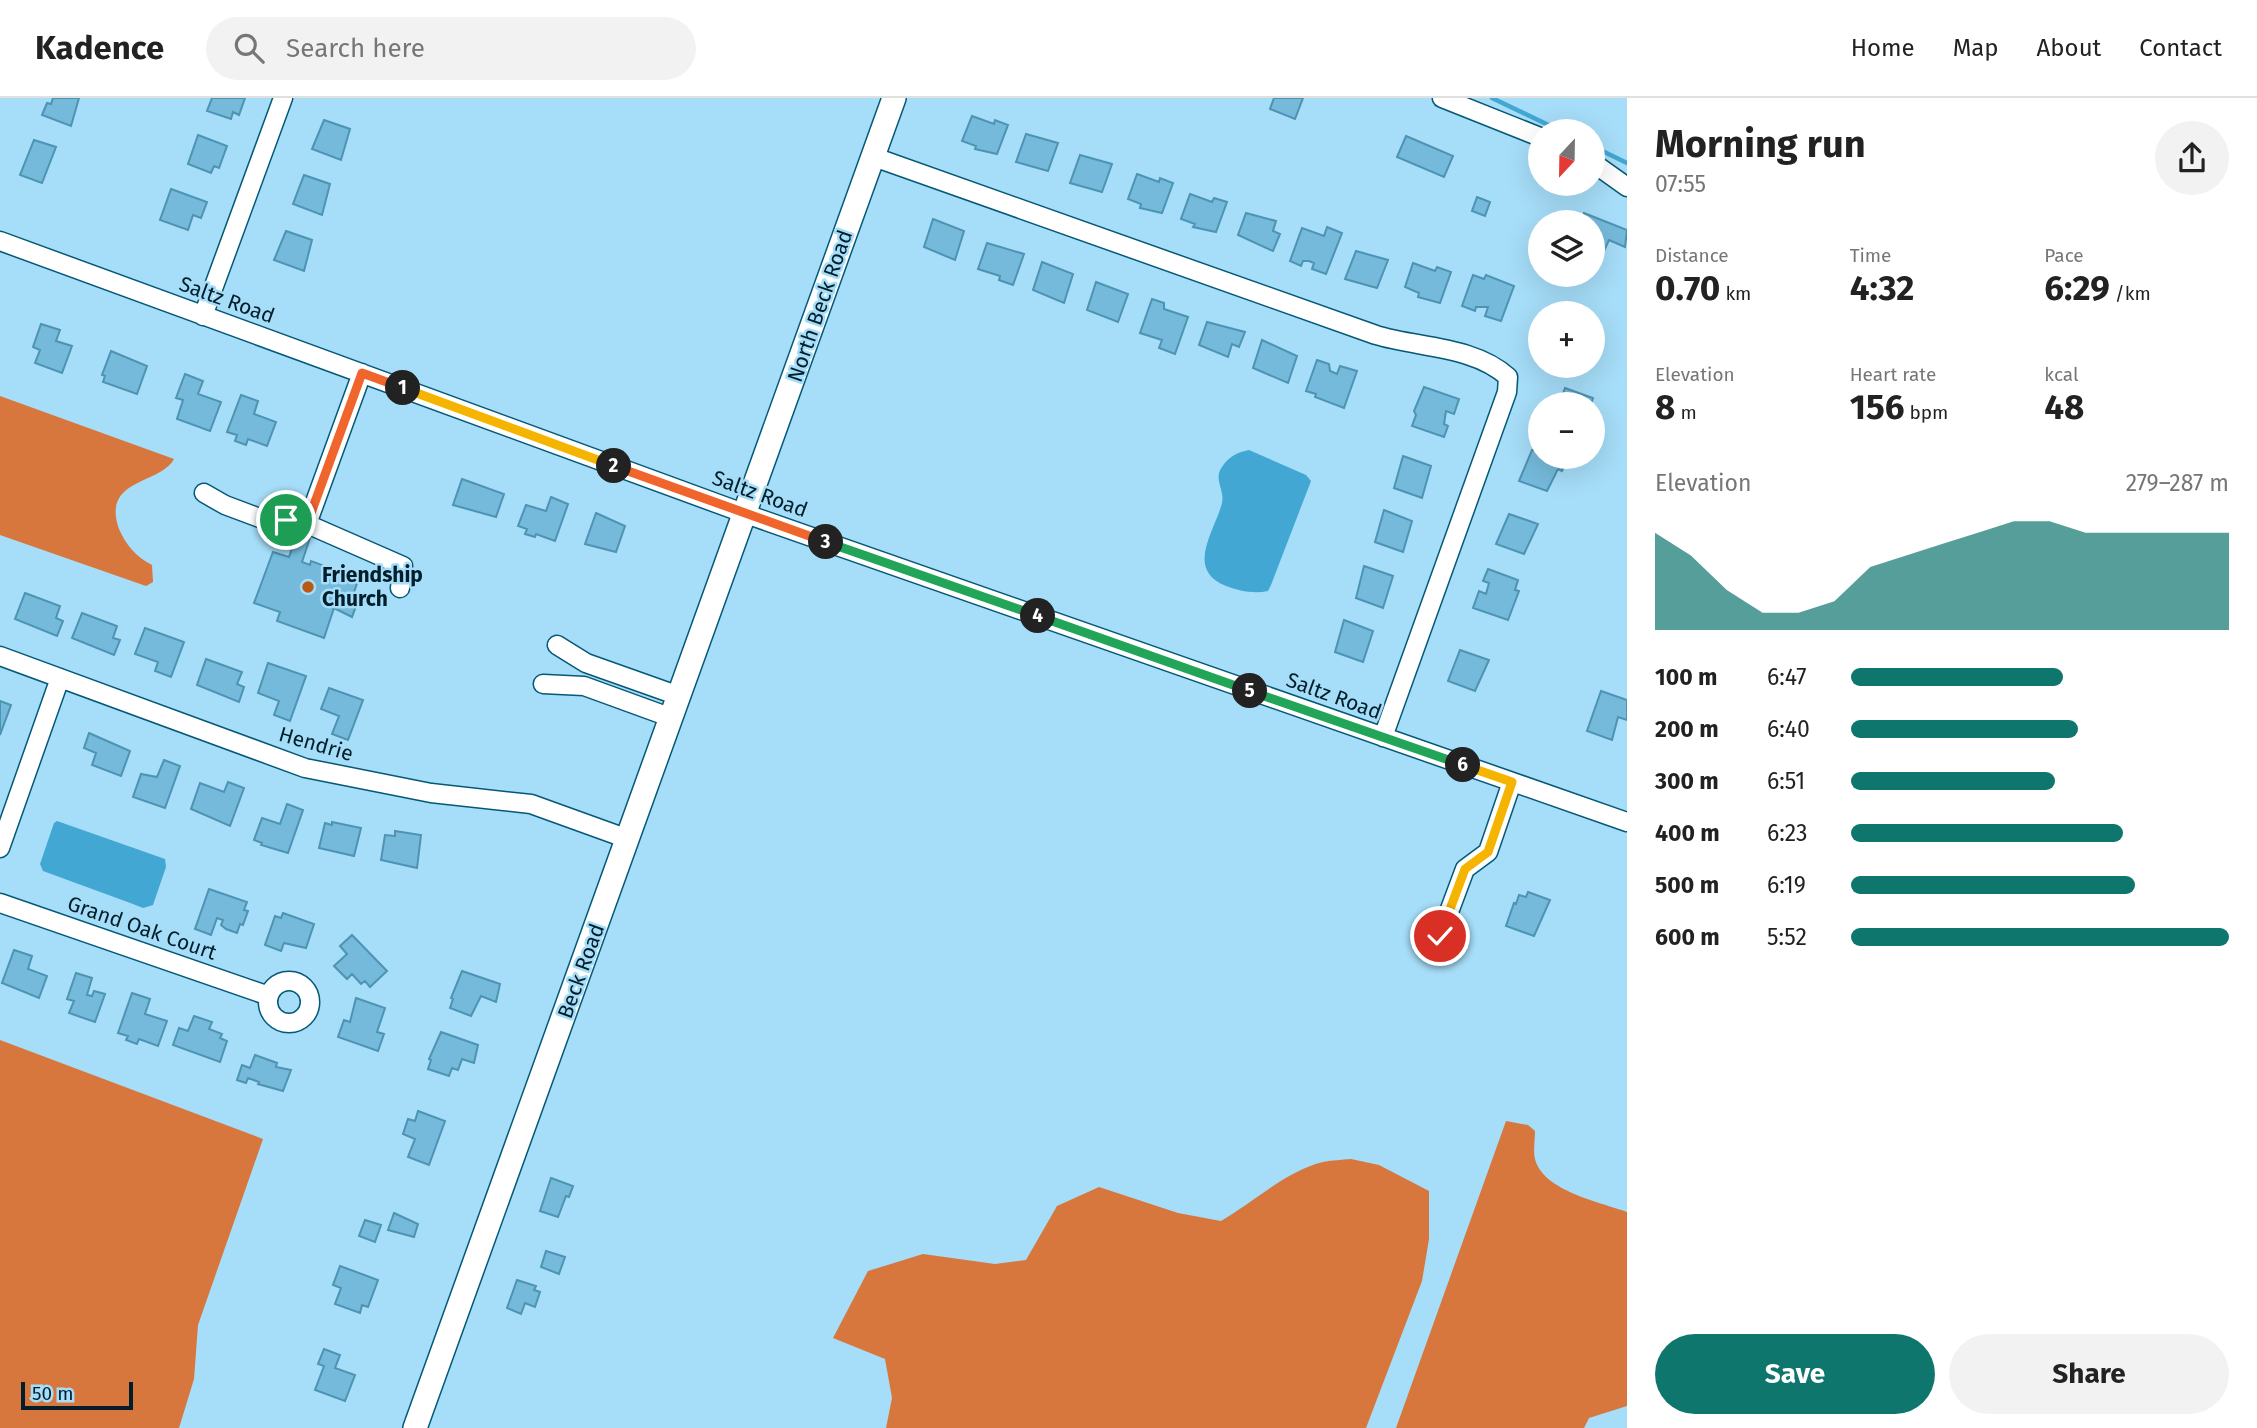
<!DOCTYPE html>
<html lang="en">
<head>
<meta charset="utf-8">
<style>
  :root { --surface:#fff; --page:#f2f2f2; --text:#222; --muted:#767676; --line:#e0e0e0; --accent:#0f766e }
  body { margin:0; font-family:"Fira Sans",sans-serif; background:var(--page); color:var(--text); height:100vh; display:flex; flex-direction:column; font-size:26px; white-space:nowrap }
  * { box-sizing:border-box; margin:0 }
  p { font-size:23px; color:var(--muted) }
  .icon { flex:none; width:38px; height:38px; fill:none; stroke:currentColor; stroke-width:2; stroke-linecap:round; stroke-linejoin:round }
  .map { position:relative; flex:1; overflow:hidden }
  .panel { display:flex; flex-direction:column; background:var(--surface); width:630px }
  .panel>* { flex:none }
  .needle { width:46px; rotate:202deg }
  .tools { position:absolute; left:1528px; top:21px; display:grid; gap:14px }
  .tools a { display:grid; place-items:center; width:77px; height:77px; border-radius:50%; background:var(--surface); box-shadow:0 7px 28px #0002; font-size:35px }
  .scale { position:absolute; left:21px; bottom:18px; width:112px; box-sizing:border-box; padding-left:7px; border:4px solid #011e2a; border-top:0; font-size:19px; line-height:24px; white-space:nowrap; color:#011e2a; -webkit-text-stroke:5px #a6ddf8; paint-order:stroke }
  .pin { position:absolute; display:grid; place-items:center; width:60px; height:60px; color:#fff; margin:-30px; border:4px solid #fff; border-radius:50%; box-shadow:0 2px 7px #0007 }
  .km { position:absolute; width:35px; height:35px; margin:-18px; border-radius:50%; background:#222; color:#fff; font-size:19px; line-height:35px; text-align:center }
  .round { display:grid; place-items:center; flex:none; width:74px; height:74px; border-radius:37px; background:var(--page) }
  .overview { display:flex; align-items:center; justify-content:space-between; height:119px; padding:0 28px }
  h1 { font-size:38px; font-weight:700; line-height:52px }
  .figures { display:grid; grid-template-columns:repeat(3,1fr); gap:10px; height:119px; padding:7px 28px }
  .figures div { display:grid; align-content:center }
  .figures b { font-size:35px; font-weight:700 }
  .figures small { font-size:19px; font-weight:400 }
  .figures p { font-size:19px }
  .chart { height:196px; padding:14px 28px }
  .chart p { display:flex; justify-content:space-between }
  .chart svg { width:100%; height:126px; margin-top:7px; fill:var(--accent); opacity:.7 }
  .action { display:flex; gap:14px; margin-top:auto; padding:14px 28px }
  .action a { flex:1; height:80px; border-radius:42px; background:var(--accent); color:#fff; font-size:28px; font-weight:700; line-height:80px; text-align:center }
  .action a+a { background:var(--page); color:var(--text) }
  ul { padding:0 28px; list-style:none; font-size:23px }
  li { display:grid; grid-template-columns:112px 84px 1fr; align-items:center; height:52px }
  li i { height:18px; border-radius:9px; background:var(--accent) }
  header { display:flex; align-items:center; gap:42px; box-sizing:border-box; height:98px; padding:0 35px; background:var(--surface); border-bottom:2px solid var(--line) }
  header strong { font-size:33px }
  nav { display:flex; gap:38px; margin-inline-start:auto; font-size:24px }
  .search { width:490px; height:63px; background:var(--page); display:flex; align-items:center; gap:18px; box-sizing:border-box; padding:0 24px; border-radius:38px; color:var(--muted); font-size:26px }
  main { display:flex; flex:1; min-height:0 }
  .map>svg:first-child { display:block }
  .forest { fill:#d7773d }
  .water { fill:#42a7d2 }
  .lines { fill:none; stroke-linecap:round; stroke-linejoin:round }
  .stream { stroke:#42a7d2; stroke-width:4.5 }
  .building { fill:#75badb; stroke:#4d93b2; stroke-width:2 }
  .minor-casing { stroke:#045976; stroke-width:21 }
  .major-casing { stroke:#045976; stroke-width:26 }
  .minor { stroke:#fff; stroke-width:18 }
  .major { stroke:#fff; stroke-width:23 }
  .split-1-casing { stroke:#fff; stroke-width:14 }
  .split-2-casing { stroke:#fff; stroke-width:14 }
  .split-3-casing { stroke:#fff; stroke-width:14 }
  .split-4-casing { stroke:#fff; stroke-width:14 }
  .split-5-casing { stroke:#fff; stroke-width:14 }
  .split-6-casing { stroke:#fff; stroke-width:14 }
  .split-7-casing { stroke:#fff; stroke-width:14 }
  .split-1 { stroke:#f0652b; stroke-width:9 }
  .split-2 { stroke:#f5b400; stroke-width:9 }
  .split-3 { stroke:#f0652b; stroke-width:9 }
  .split-4 { stroke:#22a559; stroke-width:9 }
  .split-5 { stroke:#22a559; stroke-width:9 }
  .split-6 { stroke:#22a559; stroke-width:9 }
  .split-7 { stroke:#f5b400; stroke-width:9 }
  .poi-dot { fill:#b95914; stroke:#a6ddf8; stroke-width:2.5 }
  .labels { text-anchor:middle; stroke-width:5; stroke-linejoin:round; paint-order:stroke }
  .street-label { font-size:21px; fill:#011e2a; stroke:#a6ddf8 }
  .poi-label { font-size:21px; font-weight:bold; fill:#011e2a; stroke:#a6ddf8; text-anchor:start }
</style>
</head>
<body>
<header>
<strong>Kadence</strong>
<div class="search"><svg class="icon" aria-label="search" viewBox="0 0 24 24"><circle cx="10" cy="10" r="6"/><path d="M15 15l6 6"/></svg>Search here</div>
<nav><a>Home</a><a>Map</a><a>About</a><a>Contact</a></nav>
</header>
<main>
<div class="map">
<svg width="1627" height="1330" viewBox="0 0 1627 1330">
  <rect width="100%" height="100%" fill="#a6ddf8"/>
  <!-- forest -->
  <path class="forest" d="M0,298L174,361C160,387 101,380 119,431C126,447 136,459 152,467L153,484L146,488L0,437Z
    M0,942L263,1041L198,1227L194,1281L179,1330H0Z
    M1506,1023L1528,1027L1535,1033C1535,1041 1533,1053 1535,1061C1543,1093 1600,1104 1627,1114V1308L1589,1320L1584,1330H1396Z
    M1351,1061L1379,1067L1429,1093V1141L1422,1183L1366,1330H886L892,1300L885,1261L833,1240L868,1173L923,1156L995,1166L1026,1162L1057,1108L1099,1089L1178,1115L1221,1123C1253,1104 1288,1072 1323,1064C1332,1062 1342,1062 1351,1061Z"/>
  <!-- water -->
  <path class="water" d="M1249,352L1306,377L1311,383L1271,487L1268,493C1254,496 1239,493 1226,488C1185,471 1214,435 1222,405C1225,392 1213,381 1222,369C1228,359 1238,354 1249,352Z
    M57,723L165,761L166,769L153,807L143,810L133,806L43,773L40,766L54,725Z"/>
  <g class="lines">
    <!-- stream -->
    <path class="stream" d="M1492,0L1561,33
      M1592,48L1627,65"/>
  </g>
  <!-- building -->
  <path class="building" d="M53,0H79L71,28L42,17L47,5L51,6Z
    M212,0H245L239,17L233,14L231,21L207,13Z
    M1274,0H1303L1295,21L1270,11Z
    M972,18L994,26L995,22L1008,27L997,56L975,51L976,48L962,43Z
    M324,22L350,31L341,62L312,51Z
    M1026,36L1058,45L1048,73L1016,64Z
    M198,37L227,48L219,70L214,68L211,75L188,66Z
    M1406,38L1453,58L1444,79L1397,59Z
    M34,42L56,49L42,85L20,77Z
    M1080,57L1112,66L1102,94L1070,85Z
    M1137,76L1159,84L1160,80L1173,85L1162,115L1140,110L1141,106L1128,101Z
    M304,77L330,86L322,117L293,106Z
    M171,91L207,104L201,120L193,117L188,132L160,122Z
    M1190,96L1212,104L1214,100L1227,104L1216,134L1193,129L1195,126L1181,121Z
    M1477,99L1490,104L1485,118L1472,113Z
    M1246,115L1276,123L1273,133L1280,136L1273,153L1238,137Z
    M1584,115L1627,132L1625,149L1609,142L1603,155L1592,151V124H1580Z
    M933,121L964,133L955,162L924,149Z
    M1327,129L1342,135L1326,176L1312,171L1314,165L1309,163H1303L1301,168L1290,163L1302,130L1324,138Z
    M286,133L312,142L304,173L274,162Z
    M987,145L1024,156L1013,187L999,182L1000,178L978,171Z
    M1356,153L1388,162L1377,190L1345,181Z
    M1042,164L1073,176L1064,205L1033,192Z
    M1413,165L1435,173L1437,169L1451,174L1440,205L1418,199L1419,195L1405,189Z
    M1473,177L1484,181L1486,177L1514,188L1501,223L1485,218L1488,209H1476L1475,213L1462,208Z
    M1096,184L1128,196L1118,224L1087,212Z
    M1152,201L1164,205V211L1188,219L1175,256L1159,250L1162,242L1140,235Z
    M1207,224L1245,234L1239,249L1232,246L1228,259L1199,247Z
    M41,226L60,232L56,243L72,248L62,275L35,265L40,252L33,249Z
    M1262,242L1297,258L1288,285L1253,270Z
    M111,253L147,268L137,296L103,284L105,278L102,277Z
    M1317,262L1329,266L1330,273L1337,276L1340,268L1357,273L1344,310L1315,299L1316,296L1306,293Z
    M185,276L203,283L198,296L221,304L210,333L177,321L183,302L176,300Z
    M1424,289L1459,301L1454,316L1446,313L1444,326L1448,328L1444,339L1412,328L1416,317L1414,313Z
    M1565,290L1593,300L1591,306H1559Z
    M241,297L258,303L254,316L276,324L267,348L248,341L246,347L235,343L237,337L227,334Z
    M1532,352L1540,353V359H1567L1562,373L1558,371L1547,393L1519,383Z
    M1403,358L1431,368L1422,400L1394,390Z
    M462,381L504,396L496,419L453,407Z
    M551,399L568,406L555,443L536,436L535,439L525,436L527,431L518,428L526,407L546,413Z
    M1384,412L1412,423L1403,454L1375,444Z
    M596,415L625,428L616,454L585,446Z
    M1509,416L1538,426L1524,456L1496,446Z
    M297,436L310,440L302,464L310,467L311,463L330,470L329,472L359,480L353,497L359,500L352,519L334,510L324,540L277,523L280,514L254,505L273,454L289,459Z
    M1364,468L1393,478L1383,510L1356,500Z
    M1488,471L1518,482L1515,492L1519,493L1508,522L1473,510L1479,493L1486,496L1489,485L1483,483Z
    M25,495L60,508L56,520L63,523L57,538L15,521Z
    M82,515L117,528L113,540L120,542L114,557L72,540Z
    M1344,522L1373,533L1363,564L1335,554Z
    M145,530L184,544L171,579L155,573L158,564L135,556Z
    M1460,552L1489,562L1475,593L1448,583Z
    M206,561L242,574L237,586L244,589L239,604L197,587Z
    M268,565L306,578L290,623L274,617L279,603L258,595Z
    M329,590L363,602L348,642L332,636L339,618L321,611Z
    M1601,593L1627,602V622L1618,619L1612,642L1587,633Z
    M0,603L11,607L0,637Z
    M89,635L130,653L121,678L92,667L96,655L84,650Z
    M164,662L180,668L165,710L133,699L141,676L157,679Z
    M228,684L244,690L230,728L191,711L200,685L224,694Z
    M287,706L303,712L288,755L261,747L262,745L254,742L262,720L280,726Z
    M332,724L361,730L354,758L319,750L325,725L332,727Z
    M395,733L421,737L417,770L381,762L385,737L395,738Z
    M209,791L247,804L244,812L248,813L243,827L240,826L237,835L226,831L221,827L223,822L217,820L211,837L195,831Z
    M1528,794L1550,802L1534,838L1506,828L1514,805L1516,806L1519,797L1526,799Z
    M283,815L314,826L306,850L284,845L281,853L265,847L275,818L281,820Z
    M352,837L387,873L370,889L365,883L361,886L352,876L347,881L334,868L347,856L340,848Z
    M14,852L32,858L28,871L47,878L39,900L2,885Z
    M462,873L500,886L496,904L481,898L471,918L450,910L453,901L451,900Z
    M76,875L92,880L87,897L92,898L94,893L105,896L95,924L69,915L74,903L67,901Z
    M132,895L150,901L145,916L167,923L158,948L139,941L137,946L126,942L128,938L118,935Z
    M356,900L385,910L377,934L384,936L378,953L338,939L344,922L350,924Z
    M194,918L212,924L209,931L222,936L220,940L227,943L220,964L173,947L179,930L188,933Z
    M441,934L478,947L474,965L462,961L458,972L452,970L449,978L428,971L431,962L429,961Z
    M255,957L277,965L276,969L291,972L283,993L258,986L259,984L248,980L246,985L237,982L242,967L250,970Z
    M418,1013L445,1023L429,1067L408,1059L415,1041L403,1036L408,1021L415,1023Z
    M551,1080L573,1088L569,1099L566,1098L558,1119L540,1113Z
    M394,1115L418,1126L414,1139L388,1132Z
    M365,1122L381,1127L375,1144L359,1138Z
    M546,1153L565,1159L559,1176L541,1169Z
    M340,1168L378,1182L368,1209L362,1207L360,1215L335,1206L341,1190L333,1187Z
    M517,1182L536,1188L534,1192L540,1194L535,1209L525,1205L521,1216L507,1210Z
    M324,1251L340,1257L335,1270L355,1277L345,1303L315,1292L324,1268L318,1266Z"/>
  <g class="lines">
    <defs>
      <path id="minor" d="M1442,0L1540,39
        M874,59L1376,237C1419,250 1474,248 1508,279L1507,294L1383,639
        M1592,64L1627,89
        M0,143L746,416L1627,724
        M203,218L283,0
        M204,395L225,407L273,425L286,422L307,426L403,468L400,490
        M307,426L362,275
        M557,547L586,565L679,598
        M0,558L305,670L431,695L531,706L628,741
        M543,586L584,588L672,620
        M0,750L60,580
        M0,805L269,898
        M1440,838L1465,771L1488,754L1512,684
        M268 904a21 21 0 1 1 42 0a21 21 0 1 1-42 0Z"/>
      <path id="major" d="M415,1330L894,0"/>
    </defs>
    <!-- minor casing -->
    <use href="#minor" class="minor-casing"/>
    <!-- major casing -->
    <use href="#major" class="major-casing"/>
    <!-- minor -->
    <use href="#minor" class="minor"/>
    <!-- major -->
    <use href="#major" class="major"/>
  </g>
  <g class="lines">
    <defs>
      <path id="split-1" d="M286,422L307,426L362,275L403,290"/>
      <path id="split-2" d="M403,290L614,368"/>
      <path id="split-3" d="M614,368L826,444"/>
      <path id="split-4" d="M826,444L1038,518"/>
      <path id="split-5" d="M1038,518L1250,593"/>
      <path id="split-6" d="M1250,593L1463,667"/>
      <path id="split-7" d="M1440,838L1465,771L1488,754L1512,684L1463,667"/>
    </defs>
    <!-- split-1 casing -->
    <use href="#split-1" class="split-1-casing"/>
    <!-- split-2 casing -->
    <use href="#split-2" class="split-2-casing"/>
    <!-- split-3 casing -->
    <use href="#split-3" class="split-3-casing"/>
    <!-- split-4 casing -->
    <use href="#split-4" class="split-4-casing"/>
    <!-- split-5 casing -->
    <use href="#split-5" class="split-5-casing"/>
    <!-- split-6 casing -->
    <use href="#split-6" class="split-6-casing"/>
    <!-- split-7 casing -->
    <use href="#split-7" class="split-7-casing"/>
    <!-- split-1 -->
    <use href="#split-1" class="split-1"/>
    <!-- split-2 -->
    <use href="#split-2" class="split-2"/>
    <!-- split-3 -->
    <use href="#split-3" class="split-3"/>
    <!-- split-4 -->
    <use href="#split-4" class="split-4"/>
    <!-- split-5 -->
    <use href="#split-5" class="split-5"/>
    <!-- split-6 -->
    <use href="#split-6" class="split-6"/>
    <!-- split-7 -->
    <use href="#split-7" class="split-7"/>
  </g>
  <!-- markers -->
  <circle class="poi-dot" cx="308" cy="489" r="7"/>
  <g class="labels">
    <!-- street labels -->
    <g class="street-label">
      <text transform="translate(227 202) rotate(20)" y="7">Saltz Road</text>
      <text transform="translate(820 208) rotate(-71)" y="7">North Beck Road</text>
      <text transform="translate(760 396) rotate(20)" y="7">Saltz Road</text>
      <text transform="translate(1334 598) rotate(20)" y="7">Saltz Road</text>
      <text transform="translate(316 646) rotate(16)" y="7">Hendrie</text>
      <text transform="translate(142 830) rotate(19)" y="7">Grand Oak Court</text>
      <text transform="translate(581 873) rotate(-70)" y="7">Beck Road</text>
    </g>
    <!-- poi labels -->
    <g class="poi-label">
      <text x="322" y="484">Friendship<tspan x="322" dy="24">Church</tspan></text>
    </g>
  </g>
</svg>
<div class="tools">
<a><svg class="needle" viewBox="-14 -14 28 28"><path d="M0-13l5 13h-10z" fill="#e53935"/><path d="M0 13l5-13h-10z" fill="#767676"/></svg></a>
<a><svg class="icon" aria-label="layers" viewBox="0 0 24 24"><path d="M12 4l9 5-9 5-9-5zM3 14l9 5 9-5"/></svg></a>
<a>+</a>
<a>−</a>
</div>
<div class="scale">50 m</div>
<div class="pin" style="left:286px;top:422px;background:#1e9e55"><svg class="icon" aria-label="arrive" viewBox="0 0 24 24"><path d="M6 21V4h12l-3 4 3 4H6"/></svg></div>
<div class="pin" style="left:1440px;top:838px;background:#d93025"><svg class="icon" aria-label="check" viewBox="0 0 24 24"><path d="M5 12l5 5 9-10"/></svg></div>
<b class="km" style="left:403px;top:290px">1</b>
<b class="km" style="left:614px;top:368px">2</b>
<b class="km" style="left:826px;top:444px">3</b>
<b class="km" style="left:1038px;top:518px">4</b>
<b class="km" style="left:1250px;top:593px">5</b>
<b class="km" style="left:1463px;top:667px">6</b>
</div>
<section class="panel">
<div class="overview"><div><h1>Morning run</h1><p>07:55</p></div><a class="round"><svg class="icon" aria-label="share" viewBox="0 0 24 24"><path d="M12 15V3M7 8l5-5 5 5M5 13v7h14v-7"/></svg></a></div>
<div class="figures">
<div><p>Distance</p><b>0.70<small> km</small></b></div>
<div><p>Time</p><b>4:32</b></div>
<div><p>Pace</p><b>6:29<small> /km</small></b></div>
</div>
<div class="figures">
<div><p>Elevation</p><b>8<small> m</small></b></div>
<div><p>Heart rate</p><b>156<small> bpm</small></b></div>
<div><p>kcal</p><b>48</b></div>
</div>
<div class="chart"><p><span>Elevation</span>279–287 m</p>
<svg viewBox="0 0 160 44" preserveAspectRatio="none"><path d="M0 44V10L10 18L20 30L30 38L40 38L50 34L60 22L70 18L80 14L90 10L100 6L110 6L120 10L130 10L140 10L150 10L160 10V44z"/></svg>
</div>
<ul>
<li><b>100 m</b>6:47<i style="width:56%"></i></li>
<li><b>200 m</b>6:40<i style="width:60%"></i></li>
<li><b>300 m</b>6:51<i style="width:54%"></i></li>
<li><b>400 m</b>6:23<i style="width:72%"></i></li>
<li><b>500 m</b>6:19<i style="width:75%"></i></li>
<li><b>600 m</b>5:52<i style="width:100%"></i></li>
</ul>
<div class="action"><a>Save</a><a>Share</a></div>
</section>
</main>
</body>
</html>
